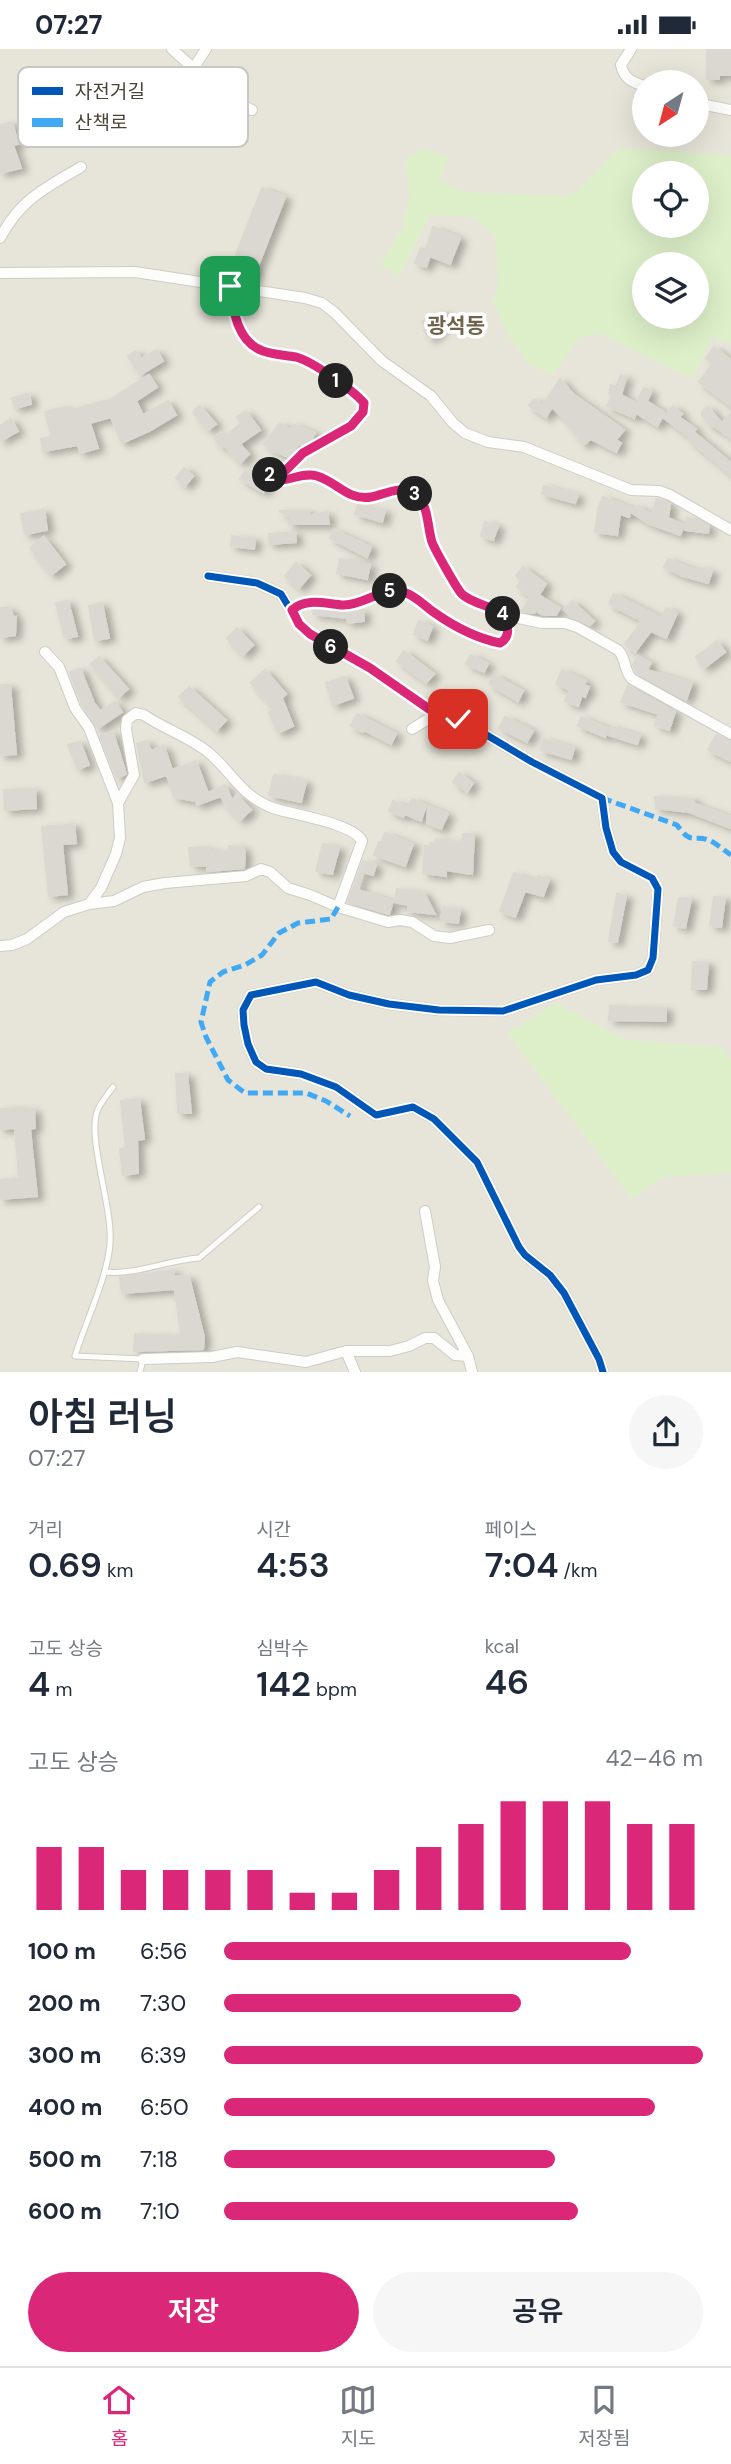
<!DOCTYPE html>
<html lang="ko">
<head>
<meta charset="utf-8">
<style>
  :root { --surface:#fff; --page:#f6f6f7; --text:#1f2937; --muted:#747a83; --line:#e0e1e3; --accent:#db2777 }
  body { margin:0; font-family:"DM Sans","Noto Sans KR",sans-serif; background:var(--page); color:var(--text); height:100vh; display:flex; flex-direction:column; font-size:26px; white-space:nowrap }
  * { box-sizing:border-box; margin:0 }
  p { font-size:23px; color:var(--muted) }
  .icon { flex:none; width:38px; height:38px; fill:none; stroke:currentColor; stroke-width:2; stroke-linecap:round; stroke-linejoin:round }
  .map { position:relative; height:1323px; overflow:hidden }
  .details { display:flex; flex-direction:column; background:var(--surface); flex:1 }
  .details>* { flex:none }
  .needle { width:46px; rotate:216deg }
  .fabs { position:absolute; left:632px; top:21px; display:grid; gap:14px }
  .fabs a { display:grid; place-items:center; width:77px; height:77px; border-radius:50%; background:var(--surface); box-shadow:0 7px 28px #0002; font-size:35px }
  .pin { position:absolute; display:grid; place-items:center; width:60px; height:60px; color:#fff; margin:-30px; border-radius:14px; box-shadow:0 4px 10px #0006 }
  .km { position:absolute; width:35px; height:35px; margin:-18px; border-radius:50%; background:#222; color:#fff; font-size:19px; line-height:35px; text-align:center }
  .round { display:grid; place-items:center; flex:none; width:74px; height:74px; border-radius:37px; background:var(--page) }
  .head { display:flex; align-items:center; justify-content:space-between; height:119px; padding:0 28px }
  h1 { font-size:38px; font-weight:600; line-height:52px }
  .stats { display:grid; grid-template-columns:repeat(3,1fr); gap:10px; height:119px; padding:7px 28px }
  .stats div { display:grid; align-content:center }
  .stats b { font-size:35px; font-weight:600 }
  .stats small { font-size:19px; font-weight:400 }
  .stats p { font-size:19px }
  .chart { height:196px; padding:14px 28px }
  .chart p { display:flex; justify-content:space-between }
  .chart svg { width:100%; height:126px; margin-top:7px; stroke:var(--accent); stroke-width:6 }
  .primary-button { display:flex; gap:14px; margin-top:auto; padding:14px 28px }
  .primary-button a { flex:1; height:80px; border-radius:42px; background:var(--accent); color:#fff; font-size:28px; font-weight:600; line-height:80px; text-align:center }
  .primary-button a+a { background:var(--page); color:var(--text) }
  ul { padding:0 28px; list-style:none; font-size:23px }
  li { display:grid; grid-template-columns:112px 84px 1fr; align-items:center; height:52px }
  li i { height:18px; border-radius:9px; background:var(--accent) }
  .status { display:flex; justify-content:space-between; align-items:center; height:49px; padding:0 35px; background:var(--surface); direction:ltr }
  .status svg { height:19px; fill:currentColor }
  .menu { display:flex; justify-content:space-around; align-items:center; height:98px; border-top:2px solid var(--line); background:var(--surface); font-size:19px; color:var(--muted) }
  .menu a { display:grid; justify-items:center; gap:4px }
  .menu .selected { color:var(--accent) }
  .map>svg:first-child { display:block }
  .residential { fill:#e7e4d9; fill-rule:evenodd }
  .green { fill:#ddefc9; fill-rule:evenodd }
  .building { fill:#dbd8d2; stroke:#dbd8d1; stroke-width:2; filter:url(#shadow) }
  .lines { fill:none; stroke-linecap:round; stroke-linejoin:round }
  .service-casing { stroke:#ceccc6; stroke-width:7 }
  .minor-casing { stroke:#ceccc6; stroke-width:12 }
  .service { stroke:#fdfdfc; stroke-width:5 }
  .minor { stroke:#fdfdfc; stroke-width:10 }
  .quiet { stroke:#3fa9f5; stroke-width:5; stroke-dasharray:10 5; stroke-linecap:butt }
  .cycleway-casing { stroke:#fff; stroke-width:11 }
  .cycleway { stroke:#0057b8; stroke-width:7 }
  .route-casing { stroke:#fff; stroke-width:14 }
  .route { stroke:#db2777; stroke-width:9 }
  .labels { text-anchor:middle; stroke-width:7; stroke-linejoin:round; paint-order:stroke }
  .quarter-label { font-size:21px; font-weight:bold; fill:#6f634c; stroke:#fff }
  .key { fill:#fff; stroke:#c9c7c3; stroke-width:2 }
  .key-label { font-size:19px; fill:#4a4436 }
</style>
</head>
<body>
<div class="status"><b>07:27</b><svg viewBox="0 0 49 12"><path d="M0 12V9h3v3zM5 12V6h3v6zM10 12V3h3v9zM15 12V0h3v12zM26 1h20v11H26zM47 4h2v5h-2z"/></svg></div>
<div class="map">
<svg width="731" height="1323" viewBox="0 0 731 1323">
  <defs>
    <filter id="shadow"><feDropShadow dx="6" dy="3.5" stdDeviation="3.5" flood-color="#0004"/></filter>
  </defs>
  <rect width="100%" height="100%" fill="#f2f1ec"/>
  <!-- residential -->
  <path class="residential" d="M0,0H731V1323H0ZM644,33H696V86H644ZM644,124H696V177H644ZM644,215H696V268H644Z"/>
  <!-- green -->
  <path class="green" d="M619,99L731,106V295L712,287L693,330L600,284L579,288L553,325L531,317L509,288L493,253L498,235L495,187L473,168L430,166L399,227L381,215L402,179L410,146L405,111L423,100L448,107L440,131L464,143L571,147ZM644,124H696V177H644ZM644,215H696V268H644Z
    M556,954L623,990L721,998L731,1010V1124L663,1128L632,1150L507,984Z"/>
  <!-- building -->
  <path class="building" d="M707,0H731V26H719V30H707Z
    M12,73L18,95L13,96L21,119L0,124V76Z
    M262,139L285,148L253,230L230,221Z
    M433,178L460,189L450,215L430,207L426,218L415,214L421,199L426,201Z
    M443,262L448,273L437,278L440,282L430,290L424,282L428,279L422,273L428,268L430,269Z
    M714,298L731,311V357L699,333L713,314L706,309Z
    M156,301L163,312L140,326L128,307L136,302L141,310Z
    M149,326L157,338L136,352L143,366L168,352L176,366L149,382L122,394L111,368L90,374L98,399L80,404L78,396L43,402L41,390L52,388L45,363L66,358L67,362L109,351Z
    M621,326L626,328L621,346L636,354L644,339L651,343L647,352L665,364L657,377L636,364L634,369L607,357L613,346L609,344L611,336L616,338Z
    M560,330L573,345L624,381L616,391L621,394L616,403L591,390L583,396L567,373L552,358L546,368L529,357L534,350L543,356Z
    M29,345L31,355L15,359L12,349Z
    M200,357L216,375L208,381L193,363Z
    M673,357L682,365L679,368L696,380L689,388L664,369Z
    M708,358L721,373L716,378H712L702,366V363Z
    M246,362L260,381L240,395L249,405L240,414L224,396L222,398L214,389L220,384L224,389L241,374L237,368Z
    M731,364V389L717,379Z
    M11,370L18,382L0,392V377Z
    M280,374L291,381L293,375L315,384L312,390L301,396L299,395L289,408L273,402L264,395Z
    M695,384L731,414V426L689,391Z
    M184,419L193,427L185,437L176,429Z
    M246,421L268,437L263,443L240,430Z
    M544,437L578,446L575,454L542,445Z
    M603,448L632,459L629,468L620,465L617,486L595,483L598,463H607L598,460Z
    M656,450L670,455L668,469L684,476L680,486L650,475L632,464L636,457L653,466Z
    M358,456L385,462L382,473L355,465Z
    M44,461L47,481L25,485L21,465Z
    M279,462H309V467L327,463L329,475H289L288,471L294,470Z
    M687,469L696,470L709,477L708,484L685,481Z
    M485,473L498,477L493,491L481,487Z
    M334,481L371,498L367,508L330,489Z
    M295,483L296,493L269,495V485Z
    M232,487L255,490L254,500L231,497Z
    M44,488L65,515L51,526L30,499Z
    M340,510L370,516L367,530L337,524Z
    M668,510L685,517L700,522L701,519L712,522L708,534L683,527L664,518Z
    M296,514L310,526L299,539L285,527Z
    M523,518L546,535L539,546L560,559L556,566H543L536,562L534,564L521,562L531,548L517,538L522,531L516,527Z
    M614,545L662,569L666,559L677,564L666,589L651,582L635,603L625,595L642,572L609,555Z
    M68,552L77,587L68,589L64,586L56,554Z
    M572,552L594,572L590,576L572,568L564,561Z
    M102,554L109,589L95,591L89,557Z
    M0,559H10L14,569L16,568L15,586L0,588Z
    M314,561L344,564L363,561L364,572L348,574L347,569L313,565Z
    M419,572L432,578L427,591L414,585Z
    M237,579L253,596L243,606L227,589Z
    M717,592L725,603L704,619L696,608Z
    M404,602L434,625L426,634L397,612Z
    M471,606L488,615L484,623L466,615Z
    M638,607L651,614L647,621L692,634L686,651L637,624L633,616Z
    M99,608L128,640L119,648L91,615Z
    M80,619L94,654L100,662L115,653L122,663L98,679L82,655L70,623Z
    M265,621L286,645L282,649L293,677L278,684L269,664L275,661L251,634Z
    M562,621L586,632L584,636L589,638L585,648L582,646L578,657L565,652L570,641L556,635Z
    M494,626L523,642L518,652L489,635Z
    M345,628L353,649L333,656L326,634Z
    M0,636H10L16,705L0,706Z
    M628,637L675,663L669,681L655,676L659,665L621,653Z
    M189,638L226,671L217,681L179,648Z
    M357,665L396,685L391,695L364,681L363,683L351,677Z
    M505,668L533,682L527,693L499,679Z
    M581,668L608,679L605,688L578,677Z
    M611,678L640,687L637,695L608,686Z
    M113,683L126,725L117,729L100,687Z
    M716,686L731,693V712L708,701Z
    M544,690L574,699L571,710L540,701Z
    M147,692L151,702L164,697L172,721L196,712L208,744L225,736L232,751L237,746L251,761L240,771L225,756L221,747L197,756L196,752L174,748L167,726L145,733L137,695Z
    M80,693L89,716L78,720L68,696Z
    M459,724L473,734L467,743L453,733Z
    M274,726L306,733L301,753L269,746Z
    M35,740L36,759L5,761L4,741Z
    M655,748L694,750L693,754L731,768V779L689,763L656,759Z
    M412,750L426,756L421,772L405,765Z
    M393,752L407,758L403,768L389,762Z
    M428,757L448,765L441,780L427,774Z
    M74,775L76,794L62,795L67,845L49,847L42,778Z
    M385,784L413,795L405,817L374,806L379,793L381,794Z
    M463,785H474L472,825L446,821V827L423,824L425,797L429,798L431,794L436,795V790L457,794L458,793H462Z
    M323,795L339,799L332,825L316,822Z
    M229,797L242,798L245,803L244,819L210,822H207V817L191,816L189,799H207L208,801L229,803Z
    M363,812L376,816L373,826L363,823L358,841L393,852L389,865L348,853Z
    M514,824L536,833L538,827L549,831L543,847L525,842L515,868L500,862Z
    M397,840L424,844L435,865L408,862V856L395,853Z
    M617,845L626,847L617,893L609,892Z
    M714,848L725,849L721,878L710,876Z
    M679,849L691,850L685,879L674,876Z
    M443,858L460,861L458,874L441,872Z
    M693,913L708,914L706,940H692Z
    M610,957L666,959V972L609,971Z
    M176,1025H187L191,1064H178Z
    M139,1050L144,1090L137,1091L138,1124L123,1126L120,1100L126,1099L121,1052Z
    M21,1059V1061L34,1060L35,1079L30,1080L37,1147L0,1150V1131L19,1129L15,1079L0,1080V1060Z
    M173,1221L174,1227L189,1228L204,1288L203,1300L134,1302L135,1285L181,1287L175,1240L122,1244L120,1228Z"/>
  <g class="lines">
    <defs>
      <path id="service" d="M113,1038C108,1045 102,1052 98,1060C86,1087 113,1158 110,1194C108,1227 85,1274 75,1307L143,1310L140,1323
        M105,1223C138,1226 167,1211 199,1209L259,1158"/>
      <path id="minor" d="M172,0L223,46L252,61
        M631,0L621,16C624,30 632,33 644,37
        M193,20L206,0
        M696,54L731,61
        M0,189C21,150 44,140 81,118
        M0,224L135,223L305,249L322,254L334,263L382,312L431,347L453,374L465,384L488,393L524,398L631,441L659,442L670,446L731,481
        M230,237C233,261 237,293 263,302C274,306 285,306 296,308C312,312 353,341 364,354L363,363L351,377L304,404L286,421L270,427V429C284,435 297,424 312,426C328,428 339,443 355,447C372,452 386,440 403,441C410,442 417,445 421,451C429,463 427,480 432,493C439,511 453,528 461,545L469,550L487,556L504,566L542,574H565L577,578L618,601C627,610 623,621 632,630L731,685
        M208,527L257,534L281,545L299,575L310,585L370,619L429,660L458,669L532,713L602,749L606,779L613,803L621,813L652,829L658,840L653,909L648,921L636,926L596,931L503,962L439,961L389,955L349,946L316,933L251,946L243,961L244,976L248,995L256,1013L266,1020L301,1025L336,1038L376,1066L413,1058L434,1070L477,1113L519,1198L525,1206L550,1226L564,1244L599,1310L603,1323
        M292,561C306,548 326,555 344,556C366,557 383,536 406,544C415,547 424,556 432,562C453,577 474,589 500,594C511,588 508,577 504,566
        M45,603L59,618L75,659L89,679L118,754
        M412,680L440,663
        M338,858L388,873L400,871L412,873L434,887L450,889L489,881
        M0,897L12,896L27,890L64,863L89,855L101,839L116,805L120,789L118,754L134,726L126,680L127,671L136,664L144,666C164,680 190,688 209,704C233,724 241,747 273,759C293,766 353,774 362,792L338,858L310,846L288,839L270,823L261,820L246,827L165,834L143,838L114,852L89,855
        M425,1162L435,1218L433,1232L438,1251L468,1307L472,1323
        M346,1302L355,1323
        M143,1310L212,1308L237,1303L306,1313L346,1302H390L409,1297L425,1289H434L455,1306L468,1307"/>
    </defs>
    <!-- service casing -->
    <use href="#service" class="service-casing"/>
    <!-- minor casing -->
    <use href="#minor" class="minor-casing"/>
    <!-- service -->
    <use href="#service" class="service"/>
    <!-- minor -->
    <use href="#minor" class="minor"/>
    <!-- quiet -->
    <path class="quiet" d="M602,749L677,776C692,798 694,784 711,792C718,796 725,802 731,806
      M338,858L331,870L298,874L279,884L262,906L245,916L223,923L210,933L201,973L206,988L228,1031L245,1044H306L326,1052L350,1067"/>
    <defs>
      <path id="cycleway" d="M208,527L257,534L281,545L299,575L310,585L370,619L429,660L458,669L532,713L602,749L606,779L613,803L621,813L652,829L658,840L653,909L648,921L636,926L596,931L503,962L439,961L389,955L349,946L316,933L251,946L243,961L244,976L248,995L256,1013L266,1020L301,1025L336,1038L376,1066L413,1058L434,1070L477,1113L519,1198L525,1206L550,1226L564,1244L599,1310L603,1323"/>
    </defs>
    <!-- cycleway casing -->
    <use href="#cycleway" class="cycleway-casing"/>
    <!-- cycleway -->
    <use href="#cycleway" class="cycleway"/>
  </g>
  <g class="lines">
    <defs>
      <path id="route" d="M230,237C233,261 237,293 263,302C274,306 285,306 296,308C312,312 353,341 364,354L363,363L351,377L303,404L286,421L270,427V429C285,436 301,422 317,427C337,433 348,452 371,448C384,446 399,436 413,444C429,452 427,478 432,493C435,501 456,538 461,544C468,553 492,557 504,566C508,577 511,588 500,594C475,589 453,577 432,562C424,556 415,547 406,544C383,536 366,556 344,556C326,555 306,548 292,561L299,575L310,585L370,619L429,660L458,670"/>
    </defs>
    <!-- route casing -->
    <use href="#route" class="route-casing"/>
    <!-- route -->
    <use href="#route" class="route"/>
  </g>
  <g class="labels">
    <!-- quarter labels -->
    <g class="quarter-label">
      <text x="456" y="284">광석동</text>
    </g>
  </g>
  <!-- legend -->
  <rect x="18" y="18" width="230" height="80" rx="10" class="key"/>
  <rect x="32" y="38" width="31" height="8" fill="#0057b8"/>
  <rect x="32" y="69" width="31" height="9" fill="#3fa9f5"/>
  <g class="key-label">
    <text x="75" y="49">자전거길</text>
    <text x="75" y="80">산책로</text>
  </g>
</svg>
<div class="fabs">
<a><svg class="needle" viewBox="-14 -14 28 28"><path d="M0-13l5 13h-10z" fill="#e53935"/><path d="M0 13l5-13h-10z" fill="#747a83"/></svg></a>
<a><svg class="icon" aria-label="locate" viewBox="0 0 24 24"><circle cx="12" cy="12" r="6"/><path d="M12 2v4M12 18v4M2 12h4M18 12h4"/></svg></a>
<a><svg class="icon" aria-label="layers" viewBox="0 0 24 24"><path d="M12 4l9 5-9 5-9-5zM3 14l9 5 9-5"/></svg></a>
</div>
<div class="pin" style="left:230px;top:237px;background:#1e9e55"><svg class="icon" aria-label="arrive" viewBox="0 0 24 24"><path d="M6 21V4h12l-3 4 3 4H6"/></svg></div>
<div class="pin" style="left:458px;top:670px;background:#d93025"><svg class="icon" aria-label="check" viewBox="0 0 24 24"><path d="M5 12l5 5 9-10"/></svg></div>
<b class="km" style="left:336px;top:332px">1</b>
<b class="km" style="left:270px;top:426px">2</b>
<b class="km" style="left:415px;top:445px">3</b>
<b class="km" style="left:503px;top:565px">4</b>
<b class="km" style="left:390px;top:542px">5</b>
<b class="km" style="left:331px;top:598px">6</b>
</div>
<section class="details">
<div class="head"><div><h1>아침 러닝</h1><p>07:27</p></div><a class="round"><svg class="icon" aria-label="share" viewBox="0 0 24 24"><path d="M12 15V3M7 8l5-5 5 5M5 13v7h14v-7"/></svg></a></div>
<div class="stats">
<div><p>거리</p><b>0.69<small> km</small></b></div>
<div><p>시간</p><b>4:53</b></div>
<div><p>페이스</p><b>7:04<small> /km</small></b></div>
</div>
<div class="stats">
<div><p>고도 상승</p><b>4<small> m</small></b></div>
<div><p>심박수</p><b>142<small> bpm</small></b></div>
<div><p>kcal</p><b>46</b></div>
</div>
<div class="chart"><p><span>고도 상승</span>42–46 m</p>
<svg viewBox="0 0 160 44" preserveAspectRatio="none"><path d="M5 44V22M15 44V22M25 44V30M35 44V30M45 44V30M55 44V30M65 44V38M75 44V38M85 44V30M95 44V22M105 44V14M115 44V6M125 44V6M135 44V6M145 44V14M155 44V14"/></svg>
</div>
<ul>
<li><b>100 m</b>6:56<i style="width:85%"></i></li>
<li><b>200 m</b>7:30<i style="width:62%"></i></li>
<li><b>300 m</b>6:39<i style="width:100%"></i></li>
<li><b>400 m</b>6:50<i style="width:90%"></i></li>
<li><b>500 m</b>7:18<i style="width:69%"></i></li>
<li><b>600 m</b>7:10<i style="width:74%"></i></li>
</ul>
<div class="primary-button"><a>저장</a><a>공유</a></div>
</section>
<nav class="menu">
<a class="selected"><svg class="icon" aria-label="home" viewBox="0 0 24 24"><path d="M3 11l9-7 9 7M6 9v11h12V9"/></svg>홈</a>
<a><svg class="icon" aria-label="map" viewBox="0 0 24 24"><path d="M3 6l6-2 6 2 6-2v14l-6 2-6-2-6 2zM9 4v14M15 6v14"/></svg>지도</a>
<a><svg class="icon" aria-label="saved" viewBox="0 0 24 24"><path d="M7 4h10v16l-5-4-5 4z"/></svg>저장됨</a>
</nav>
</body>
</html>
